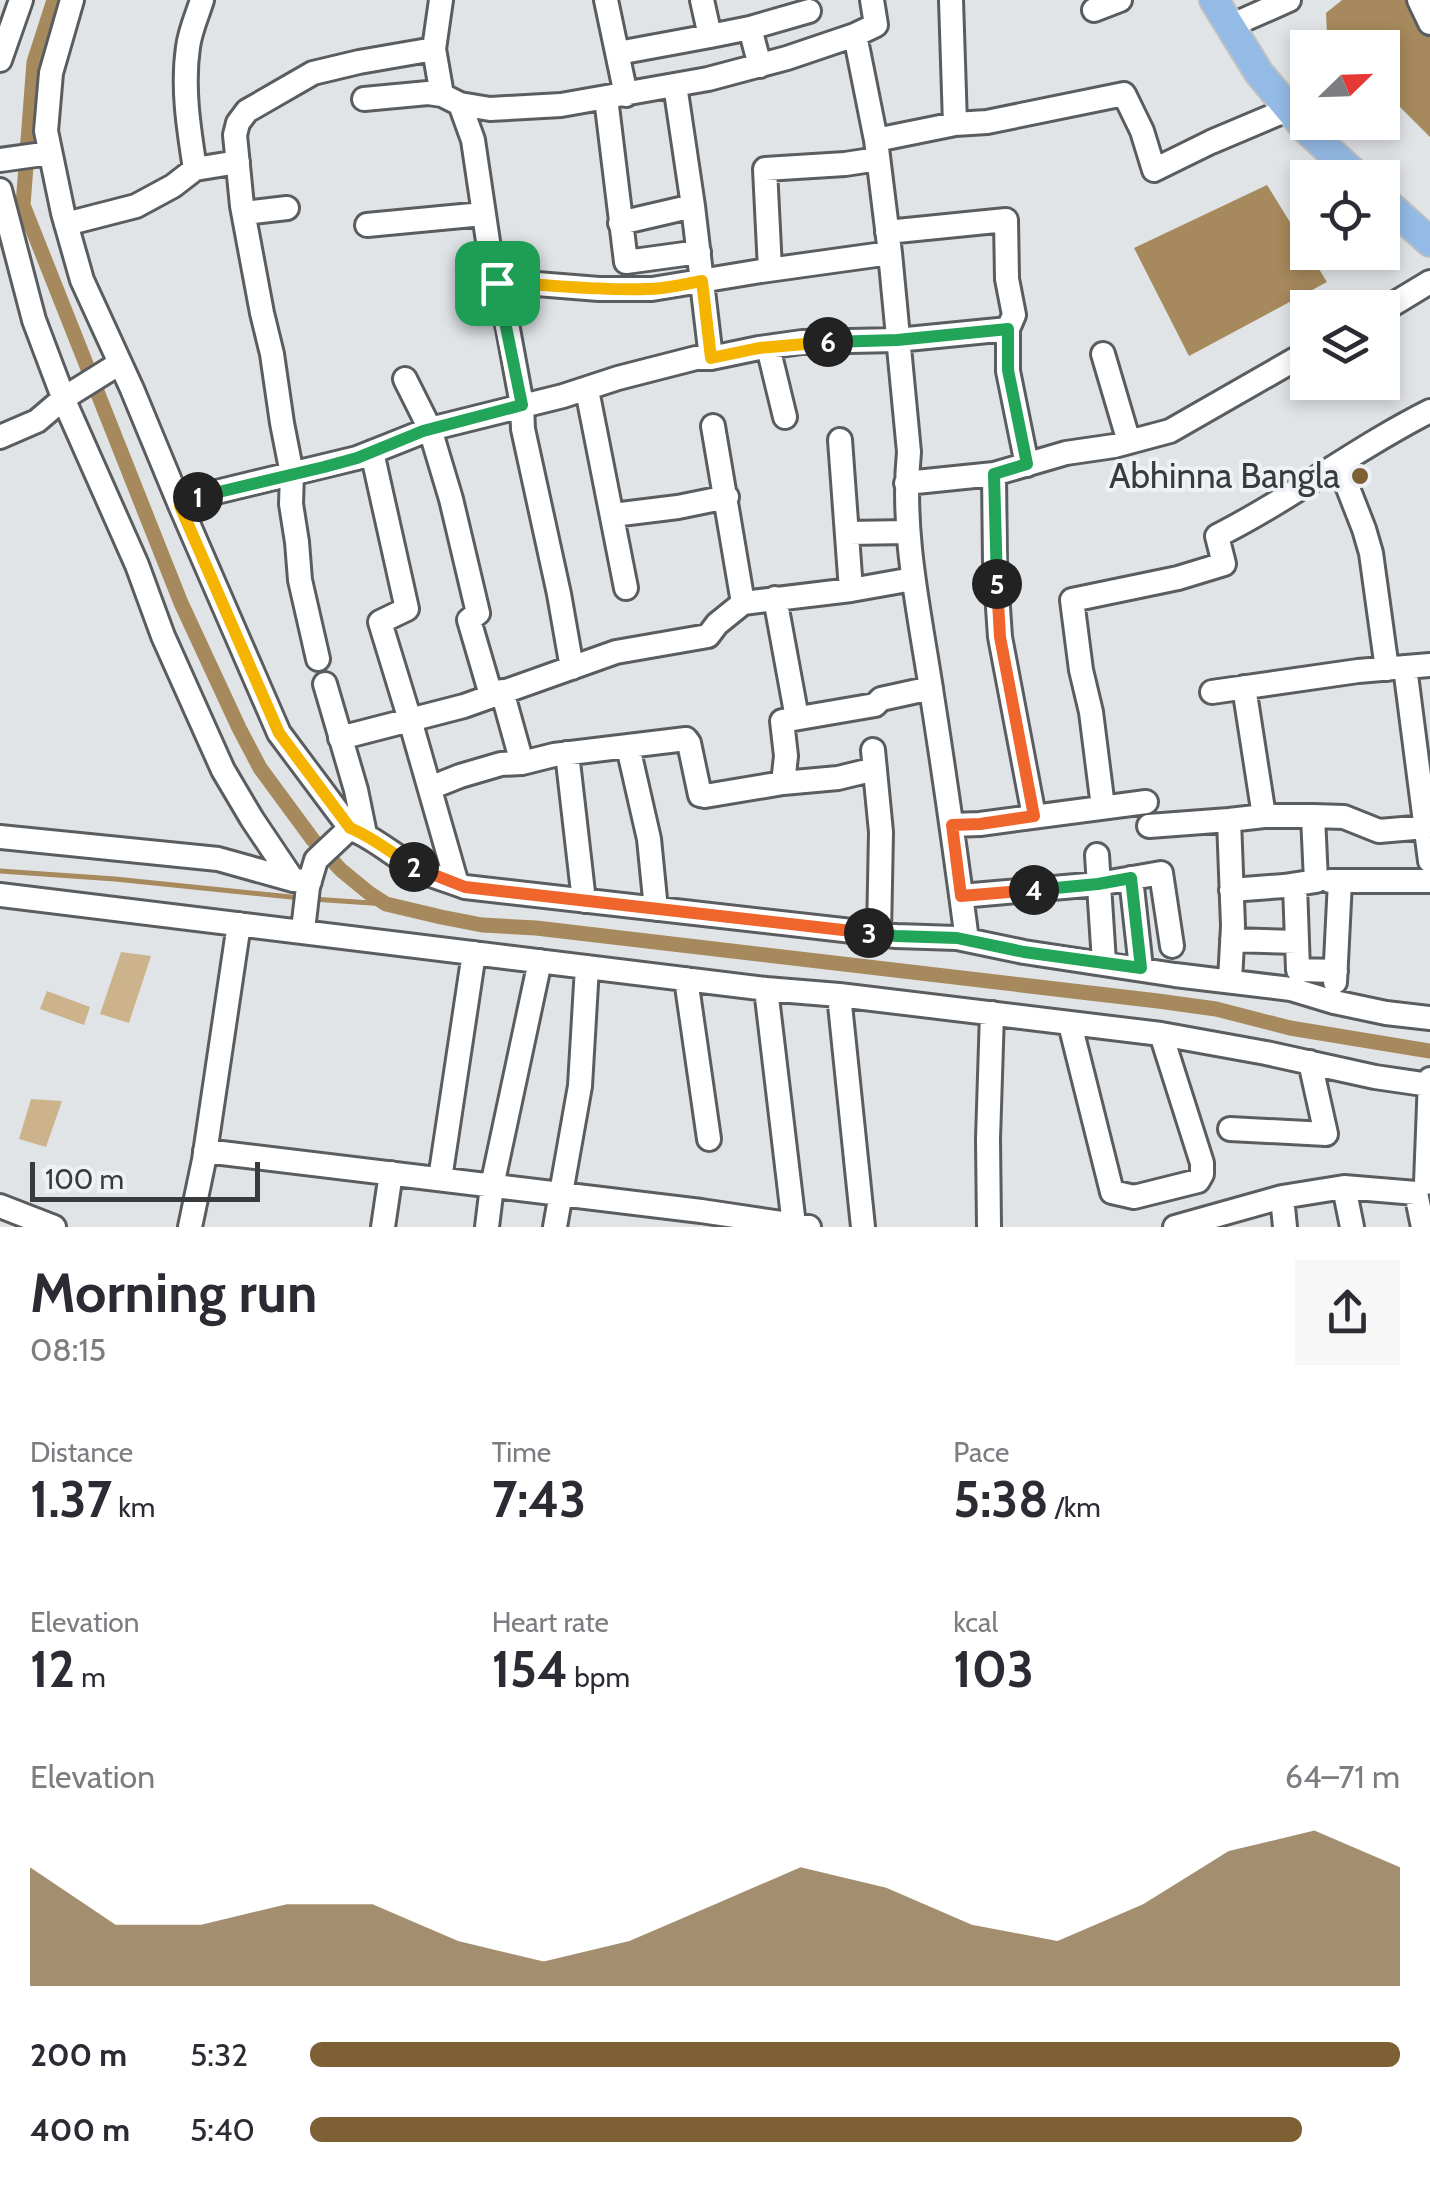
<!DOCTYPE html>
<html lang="en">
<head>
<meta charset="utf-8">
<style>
  :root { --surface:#fff; --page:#f7f7f7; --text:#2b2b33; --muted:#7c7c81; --accent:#7d6134 }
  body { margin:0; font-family:Cabin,sans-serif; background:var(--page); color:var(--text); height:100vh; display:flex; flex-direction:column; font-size:38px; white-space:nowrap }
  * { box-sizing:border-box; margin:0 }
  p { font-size:32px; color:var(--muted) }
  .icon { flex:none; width:55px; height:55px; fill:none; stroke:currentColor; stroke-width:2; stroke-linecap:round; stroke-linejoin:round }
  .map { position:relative; height:1227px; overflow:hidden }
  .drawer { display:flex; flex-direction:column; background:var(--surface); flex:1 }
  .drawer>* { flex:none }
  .needle { width:65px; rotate:67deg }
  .controls { position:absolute; left:1290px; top:30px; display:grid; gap:20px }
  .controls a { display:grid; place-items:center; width:110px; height:110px; border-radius:0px; background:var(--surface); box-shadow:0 5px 15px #0003; font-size:50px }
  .scale { position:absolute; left:30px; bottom:25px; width:230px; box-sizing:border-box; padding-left:10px; border:5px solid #383a3b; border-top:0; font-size:28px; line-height:35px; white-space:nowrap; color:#383a3b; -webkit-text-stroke:8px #eef1f5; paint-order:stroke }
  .pin { position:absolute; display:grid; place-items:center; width:85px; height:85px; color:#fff; margin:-42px; border-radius:20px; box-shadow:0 5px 15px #0006 }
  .km { position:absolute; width:50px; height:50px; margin:-25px; border-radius:50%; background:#222; color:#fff; font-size:28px; line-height:50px; text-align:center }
  .round { display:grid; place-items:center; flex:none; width:105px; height:105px; border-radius:0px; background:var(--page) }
  .headline { display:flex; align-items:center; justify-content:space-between; height:170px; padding:0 30px }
  h1 { font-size:55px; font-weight:800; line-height:75px }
  .figures { display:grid; grid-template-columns:repeat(3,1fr); gap:15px; height:170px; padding:10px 30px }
  .figures div { display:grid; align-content:center }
  .figures b { font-size:50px; font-weight:800 }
  .figures small { font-size:28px; font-weight:400 }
  .figures p { font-size:28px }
  .chart { height:280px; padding:20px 30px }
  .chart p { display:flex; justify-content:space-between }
  .chart svg { width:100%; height:180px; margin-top:10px; fill:var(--accent); opacity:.7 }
  ul { padding:0 30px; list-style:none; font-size:32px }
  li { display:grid; grid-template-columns:160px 120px 1fr; align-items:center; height:75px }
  li i { height:25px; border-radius:12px; background:var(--accent) }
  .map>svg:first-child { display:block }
  .green { fill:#ccb38c }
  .water { fill:#a6895c }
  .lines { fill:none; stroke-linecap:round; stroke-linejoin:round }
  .stream { stroke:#a6895c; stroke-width:5 }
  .canal { stroke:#a6895c; stroke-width:15 }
  .minor-casing { stroke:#5a5d60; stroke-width:28 }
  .major-casing { stroke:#bfc0c0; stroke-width:32 }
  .minor { stroke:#fff; stroke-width:22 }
  .major { stroke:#94bbe6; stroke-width:28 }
  .split-1-casing { stroke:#fff; stroke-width:20 }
  .split-2-casing { stroke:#fff; stroke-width:20 }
  .split-3-casing { stroke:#fff; stroke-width:20 }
  .split-4-casing { stroke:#fff; stroke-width:20 }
  .split-5-casing { stroke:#fff; stroke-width:20 }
  .split-6-casing { stroke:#fff; stroke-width:20 }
  .split-7-casing { stroke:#fff; stroke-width:20 }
  .split-1 { stroke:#22a559; stroke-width:12 }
  .split-2 { stroke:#f5b400; stroke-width:12 }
  .split-3 { stroke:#f0652b; stroke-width:12 }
  .split-4 { stroke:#22a559; stroke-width:12 }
  .split-5 { stroke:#f0652b; stroke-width:12 }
  .split-6 { stroke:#22a559; stroke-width:12 }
  .split-7 { stroke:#f5b400; stroke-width:12 }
  .poi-dot { fill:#7d6134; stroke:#eef1f5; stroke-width:4 }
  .labels { text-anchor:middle; stroke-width:8; stroke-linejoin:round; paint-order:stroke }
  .poi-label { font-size:35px; fill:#383a3b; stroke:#eef1f5; text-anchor:end }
</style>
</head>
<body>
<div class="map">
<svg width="1430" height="1227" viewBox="0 0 1430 1227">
  <rect width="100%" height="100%" fill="#e1e4e7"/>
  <!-- green -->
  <path class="green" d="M121,952L151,956L129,1023L100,1014Z
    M47,991L90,1007L84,1025L40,1009Z
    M31,1099L62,1101L46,1147L19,1139Z"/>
  <!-- water -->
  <path class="water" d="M1342,0H1416L1430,31V137L1383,90L1382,48L1339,47L1327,35L1326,13Z
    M1267,185L1327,282L1189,356L1134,248Z"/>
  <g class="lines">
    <!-- stream -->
    <path class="stream" d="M0,871L115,879L301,898
      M312,899L386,904"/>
    <!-- canal -->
    <path class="canal" d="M54,0L34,62L23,205L181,603L239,728L260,768L313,840L341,870L369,893L386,904L441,917L482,925L536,928L1158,1001L1216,1009L1290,1028L1430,1051"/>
    <defs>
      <path id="minor" d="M72,0L51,73L46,131L63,213L82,280L132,389L180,505L279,733L350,828C375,838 395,857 419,870C434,877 450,881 465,887L896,936L957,938L1024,952L1175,975L1291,989L1334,1002L1386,1013L1430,1018
        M202,0C197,16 190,31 188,47C182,88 189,130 195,169L238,162
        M441,0L434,49L442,95
        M606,0L626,95
        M872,0L876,25L855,35L876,140L890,253L909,452C901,532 919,610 931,689C944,772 956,856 967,940
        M951,0L955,124
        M1419,0L1430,23
        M1094,10L1120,0
        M1230,26L1289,0
        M750,28L809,11
        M710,36L750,28L760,66
        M618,53L710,36L702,0
        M0,60L21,0
        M675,85L693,206L711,358
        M606,98L626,262L699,252
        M364,99L428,93L442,95L460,104L490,109L561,105L708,79L787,58L855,35
        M460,104L473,140L489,248L508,329L522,405L523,429L559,594L572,668
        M876,140L955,124L987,122L1124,94L1142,131L1154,170L1211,142L1289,109
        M0,160L50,153
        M0,190L34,320L66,405L137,565L163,636L223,770L252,819L293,880
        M244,213L287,208
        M620,223L693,206
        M66,224L136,206L173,186L195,169
        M367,225L483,214
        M887,232L1006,220L1007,279L1014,315L1008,329V371L1027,465
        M770,269L765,169L845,164L878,159
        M497,283L537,284L599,289H652L761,271L890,253
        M1382,311L1430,282
        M768,347L785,417
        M1103,354L1129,442
        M405,379L430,429L451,499L478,613L469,620L491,695
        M587,390L626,588
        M713,426L743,603
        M0,437L37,421L64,398L120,363
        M840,440L851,590
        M372,452L407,609L380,622L410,720L457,884
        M1339,465L1364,529L1371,553L1387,669
        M994,474L995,563L1000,637L1034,816
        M906,483L994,474L1066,453L1114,446L1170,431L1308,352
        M180,505L204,495L357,458L430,429L563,396L618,378L696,358H711L759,348L802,342L897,340L1008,329
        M613,515L678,507L727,497
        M847,533L908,532
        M775,598L797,718
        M318,659L300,580L297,542L291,504L292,474L282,423L272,354L262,313L242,206L235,135L238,123L247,111L313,73L359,62L434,49
        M1405,667L1430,861
        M325,684L356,790L365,834
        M502,691L522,763
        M1212,692L1358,671L1430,665
        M340,738L464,706L616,652L708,636L717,624L743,603L851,590L913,579
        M628,747L649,839L656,909
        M873,750L881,832L879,934
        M567,753L584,901
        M783,783L786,756L782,721L875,705L881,699L931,688
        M430,788L460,776L501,764L522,763L554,755L686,739L689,743L700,795L705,796L783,783L838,778L875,769
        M1103,807L1091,712L1081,670L1072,600L1178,578L1224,564L1217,536C1291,499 1356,448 1430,411
        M1313,816L1344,817L1379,831L1426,827
        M952,825L980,824L1146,802
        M1149,826L1229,820
        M0,837L218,859L293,880L310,881
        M1097,855L1104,962
        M1131,878L1141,968
        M1330,881H1430
        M1295,885L1298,970L1336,971
        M1231,890L1284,886L1316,881L1313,816H1264L1244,687
        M0,895L766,989L839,995L1161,1034L1266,1053L1375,1077L1430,1085
        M961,896L1098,884L1161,873L1172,946
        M303,930L308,887L316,860L350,828
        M1232,940L1297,942
        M686,979L709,1139
        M1230,980L1233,926L1229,820L1264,816
        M1335,982L1340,881
        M766,989L794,1225
        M839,995L863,1227
        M1070,1024L1112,1192L1134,1197L1198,1181L1202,1174V1163L1161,1034
        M1230,1129L1326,1134L1310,1062
        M205,1151L701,1211L809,1227
        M440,1179L474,953
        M1426,1183L1430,1079
        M1344,1187L1352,1227
        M0,1206L54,1227
        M190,1227L204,1160L239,924
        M383,1227L391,1173
        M487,1227L492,1186L540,961
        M555,1227L580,1086L587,967
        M989,1227L988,1139L992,1013
        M1175,1227L1282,1197
        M1285,1227L1282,1197L1344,1187L1416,1193L1423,1227"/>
      <path id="major" d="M1214,0L1259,73L1305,128L1359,178
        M1382,199L1430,242"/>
    </defs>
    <!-- minor casing -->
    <use href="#minor" class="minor-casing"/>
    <!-- major casing -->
    <use href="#major" class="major-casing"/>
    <!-- minor -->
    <use href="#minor" class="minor"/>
    <!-- major -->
    <use href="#major" class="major"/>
  </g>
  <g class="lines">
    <defs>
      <path id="split-1" d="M198,497L324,467L357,458L423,431L522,405L497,283"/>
      <path id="split-2" d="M198,497L180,506L279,733L350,828C371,836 393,854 414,867"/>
      <path id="split-3" d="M414,867L465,887L869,933"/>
      <path id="split-4" d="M869,933L896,936L957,938L1024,952L1141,968L1131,878L1098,884L1034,890"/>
      <path id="split-5" d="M997,584L1000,637L1034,816L980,824L952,825L961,896L1034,890"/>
      <path id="split-6" d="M828,342L897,340L1008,329V370L1027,464L994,474L997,584"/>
      <path id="split-7" d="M497,283C547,284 597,291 647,289C666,289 684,284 702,281L711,358L759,348L828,342"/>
    </defs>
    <!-- split-1 casing -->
    <use href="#split-1" class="split-1-casing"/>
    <!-- split-2 casing -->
    <use href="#split-2" class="split-2-casing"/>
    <!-- split-3 casing -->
    <use href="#split-3" class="split-3-casing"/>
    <!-- split-4 casing -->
    <use href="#split-4" class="split-4-casing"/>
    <!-- split-5 casing -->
    <use href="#split-5" class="split-5-casing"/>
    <!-- split-6 casing -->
    <use href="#split-6" class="split-6-casing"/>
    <!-- split-7 casing -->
    <use href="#split-7" class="split-7-casing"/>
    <!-- split-1 -->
    <use href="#split-1" class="split-1"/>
    <!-- split-2 -->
    <use href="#split-2" class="split-2"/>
    <!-- split-3 -->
    <use href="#split-3" class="split-3"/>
    <!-- split-4 -->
    <use href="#split-4" class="split-4"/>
    <!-- split-5 -->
    <use href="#split-5" class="split-5"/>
    <!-- split-6 -->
    <use href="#split-6" class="split-6"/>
    <!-- split-7 -->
    <use href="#split-7" class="split-7"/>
  </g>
  <!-- markers -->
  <circle class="poi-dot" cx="1360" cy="476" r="10"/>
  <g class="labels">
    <!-- poi labels -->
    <g class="poi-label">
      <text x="1340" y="488">Abhinna Bangla</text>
    </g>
  </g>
</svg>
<div class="controls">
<a><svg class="needle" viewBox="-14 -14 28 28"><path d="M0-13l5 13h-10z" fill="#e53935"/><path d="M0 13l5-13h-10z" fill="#7c7c81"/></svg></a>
<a><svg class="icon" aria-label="locate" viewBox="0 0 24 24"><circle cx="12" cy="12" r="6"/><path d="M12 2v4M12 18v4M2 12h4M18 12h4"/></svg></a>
<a><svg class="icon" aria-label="layers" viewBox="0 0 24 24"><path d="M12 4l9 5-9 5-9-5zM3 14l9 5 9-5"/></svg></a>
</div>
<div class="scale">100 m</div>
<div class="pin" style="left:497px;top:283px;background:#1e9e55"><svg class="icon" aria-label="arrive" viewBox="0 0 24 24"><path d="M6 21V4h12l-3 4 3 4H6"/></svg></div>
<b class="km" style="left:198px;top:497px">1</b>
<b class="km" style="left:414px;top:867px">2</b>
<b class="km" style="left:869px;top:933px">3</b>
<b class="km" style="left:1034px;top:890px">4</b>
<b class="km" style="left:997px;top:584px">5</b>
<b class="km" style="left:828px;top:342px">6</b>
</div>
<section class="drawer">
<div class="headline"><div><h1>Morning run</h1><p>08:15</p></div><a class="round"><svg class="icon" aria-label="share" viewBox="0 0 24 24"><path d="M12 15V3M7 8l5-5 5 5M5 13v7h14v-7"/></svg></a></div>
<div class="figures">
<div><p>Distance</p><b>1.37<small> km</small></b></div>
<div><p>Time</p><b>7:43</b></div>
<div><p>Pace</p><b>5:38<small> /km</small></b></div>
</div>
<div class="figures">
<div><p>Elevation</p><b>12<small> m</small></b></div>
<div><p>Heart rate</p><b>154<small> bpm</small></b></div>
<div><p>kcal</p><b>103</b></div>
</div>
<div class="chart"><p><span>Elevation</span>64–71 m</p>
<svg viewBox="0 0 160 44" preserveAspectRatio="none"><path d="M0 44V15L10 29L20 29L30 24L40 24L50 33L60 38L70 33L80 24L90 15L100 20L110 29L120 33L130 24L140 11L150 6L160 15V44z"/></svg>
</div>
<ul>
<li><b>200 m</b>5:32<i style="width:100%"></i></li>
<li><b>400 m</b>5:40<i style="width:91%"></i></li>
</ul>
</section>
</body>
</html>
